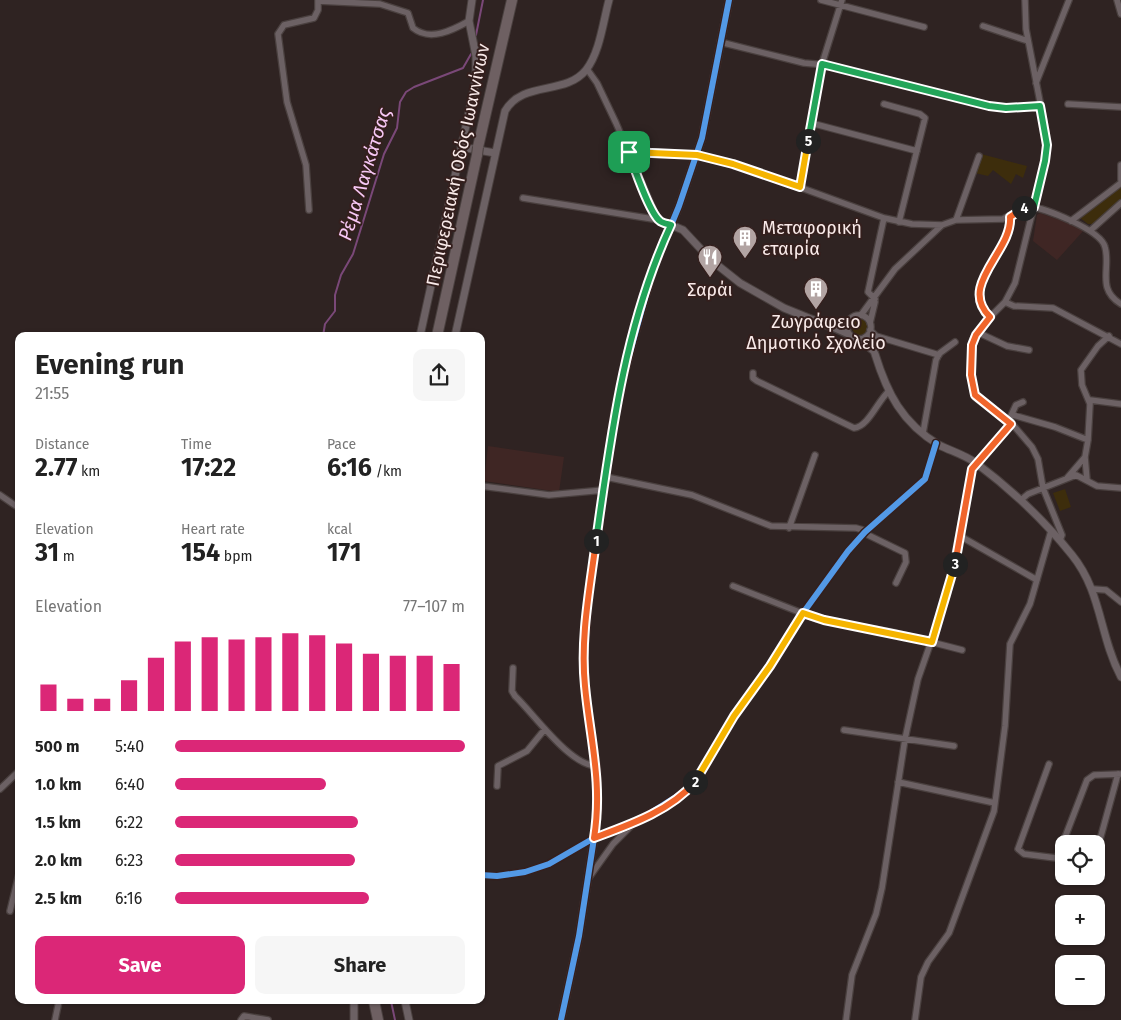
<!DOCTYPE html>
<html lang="en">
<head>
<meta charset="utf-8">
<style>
  :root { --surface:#fff; --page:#f6f6f6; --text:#222; --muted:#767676; --accent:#db2777 }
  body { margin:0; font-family:"Fira Sans",sans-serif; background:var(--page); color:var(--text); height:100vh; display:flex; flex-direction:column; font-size:19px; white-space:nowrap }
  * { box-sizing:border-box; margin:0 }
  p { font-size:16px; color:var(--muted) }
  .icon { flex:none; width:28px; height:28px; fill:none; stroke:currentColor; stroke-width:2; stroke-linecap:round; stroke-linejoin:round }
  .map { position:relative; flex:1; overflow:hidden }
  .panel { position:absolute; left:15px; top:332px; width:470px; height:672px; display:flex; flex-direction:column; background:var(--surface); border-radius:10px; box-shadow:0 1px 4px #0004 }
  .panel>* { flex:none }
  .controls { position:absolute; left:1055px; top:835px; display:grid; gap:10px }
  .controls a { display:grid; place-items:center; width:50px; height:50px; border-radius:10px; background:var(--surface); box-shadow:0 1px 4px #0004; font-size:25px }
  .pin { position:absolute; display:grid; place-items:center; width:42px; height:42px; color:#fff; margin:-21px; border-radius:10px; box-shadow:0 2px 8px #0006 }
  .km { position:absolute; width:25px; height:25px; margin:-12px; border-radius:50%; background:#222; color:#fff; font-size:14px; line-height:25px; text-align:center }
  .round { display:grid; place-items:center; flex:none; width:52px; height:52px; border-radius:10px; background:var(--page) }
  .head { display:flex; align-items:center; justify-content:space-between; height:85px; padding:0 20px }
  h1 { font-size:28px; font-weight:700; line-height:38px }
  .stats { display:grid; grid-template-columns:repeat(3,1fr); gap:8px; height:85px; padding:5px 20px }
  .stats div { display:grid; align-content:center }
  .stats b { font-size:25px; font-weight:700 }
  .stats small { font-size:14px; font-weight:400 }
  .stats p { font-size:14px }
  .chart { height:140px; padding:10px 20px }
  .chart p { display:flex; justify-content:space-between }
  .chart svg { width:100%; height:90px; margin-top:5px; stroke:var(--accent); stroke-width:6 }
  .cta { display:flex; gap:10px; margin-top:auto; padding:10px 20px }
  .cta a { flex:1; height:58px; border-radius:10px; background:var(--accent); color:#fff; font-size:20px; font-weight:700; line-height:58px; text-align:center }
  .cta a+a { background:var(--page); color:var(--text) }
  ul { padding:0 20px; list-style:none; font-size:16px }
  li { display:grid; grid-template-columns:80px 60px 1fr; align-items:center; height:38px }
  li i { height:12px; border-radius:6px; background:var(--accent) }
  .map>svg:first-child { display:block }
  .built { fill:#3f2624 }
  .green { fill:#3d2d0c }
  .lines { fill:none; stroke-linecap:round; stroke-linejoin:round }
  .stream { stroke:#7a4878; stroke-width:2 }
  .minor-casing { stroke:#4a403f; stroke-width:8 }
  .tertiary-casing { stroke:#4a403f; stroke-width:9 }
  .trunk-casing { stroke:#4a403f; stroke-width:12 }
  .minor { stroke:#6c6164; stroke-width:5.5 }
  .tertiary { stroke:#6c6164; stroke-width:7 }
  .trunk { stroke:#6e6062; stroke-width:10 }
  .trunk-bridge-casing { stroke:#4a403f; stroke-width:12; stroke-linecap:butt }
  .trunk-bridge { stroke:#6e6062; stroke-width:10 }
  .cycleway-casing { stroke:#341f1d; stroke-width:9 }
  .cycleway { stroke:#5399e6; stroke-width:6 }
  .split-1-casing { stroke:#fff; stroke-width:10 }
  .split-2-casing { stroke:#fff; stroke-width:10 }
  .split-3-casing { stroke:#fff; stroke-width:10 }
  .split-4-casing { stroke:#fff; stroke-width:10 }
  .split-5-casing { stroke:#fff; stroke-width:10 }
  .split-6-casing { stroke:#fff; stroke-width:10 }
  .split-1 { stroke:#22a559; stroke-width:6 }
  .split-2 { stroke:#f0652b; stroke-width:6 }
  .split-3 { stroke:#f5b400; stroke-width:6 }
  .split-4 { stroke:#f0652b; stroke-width:6 }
  .split-5 { stroke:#22a559; stroke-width:6 }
  .split-6 { stroke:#f5b400; stroke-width:6 }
  .labels { text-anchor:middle; stroke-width:4; stroke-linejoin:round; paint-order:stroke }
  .street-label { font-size:18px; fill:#f9eae9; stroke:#341f1d }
  .poi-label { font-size:18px; fill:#f9eae9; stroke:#341f1d }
  .water-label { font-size:19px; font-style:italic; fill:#f7c8f5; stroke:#341f1d }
</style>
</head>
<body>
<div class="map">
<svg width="1121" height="1020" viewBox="0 0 1121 1020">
  <rect width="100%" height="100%" fill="#2f2322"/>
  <!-- built -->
  <path class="built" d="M1040,213L1085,229L1057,260L1033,241L1037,215Z
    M488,446L564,457L559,492L484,481Z"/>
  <!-- green -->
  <path class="green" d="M981,154L1027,166L1023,178L1016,174L1011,184L993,170L988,176L975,173Z
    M1121,185V199L1095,224H1088L1079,217Z
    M852 327a8 8 0 1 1 16 0a8 8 0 1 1-16 0Z
    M1065,489L1071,507L1060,511L1053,493Z"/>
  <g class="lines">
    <!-- stream -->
    <path class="stream" d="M476,35L483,0
      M323,336L325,324L335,311V295L341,275L353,254L384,154L397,128L400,102L406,92L414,87L463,68L471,54
      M391,1001L395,1020"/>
    <defs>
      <path id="minor" d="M821,0L924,27
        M1025,0L1026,29L1046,133L1045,161L1015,283L1005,302L985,322L973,339L970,368L973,390L976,398L1014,426L1032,447L1038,459L1043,488L1062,535L1060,540
        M1117,0L1121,14
        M318,1L380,4L408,13L413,28C430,42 453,30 469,21
        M983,26L1028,41
        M720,42L804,63L826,65L989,106L1006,108L1040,106
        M587,69L597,83L616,123L656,216L660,222L671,225
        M1036,83L1069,0
        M884,104L920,114L925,118L899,222
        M1068,104L1121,107
        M811,123L917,151
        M629,152L697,155L758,172L884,218L912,224L942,225
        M1121,165V180
        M800,187L822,64L842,0
        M523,198L659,220
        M309,210L306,165L287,102L278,34L284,25L314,18L318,10V0
        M956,220L979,156
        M1071,221L1121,183
        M1091,230L1121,203
        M875,299L868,292L884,218
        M1005,302L1014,306L1053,308L1121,344
        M861,315L895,269L942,225L956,220L1003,219L1028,206C1045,208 1101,230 1105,247C1111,268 1096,289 1121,304
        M847 327a12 12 0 1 1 24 0a12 12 0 1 1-24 0Z
        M989,317C957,284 1013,251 1010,217
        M870,323L875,302
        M831,327L849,335
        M870,330L876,336L939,355
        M870,330L875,354
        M977,332L1007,346L1029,350
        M858,339L874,352
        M753,373V378L757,381L854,428C868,427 878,401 888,392
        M1090,400L1121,404
        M1013,415L1055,427L1088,440
        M1008,422L1016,405L1023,402
        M923,433L936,360L940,353L955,342
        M1085,457L1087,480
        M606,477L692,495L771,526L856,528L867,531
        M1067,478L1085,457L1088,440L1090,404L1082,385L1081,370L1098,346L1109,336
        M481,486L549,495L604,490
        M0,495L19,508
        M1022,499L1028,494L1076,475L1097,486L1121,488
        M789,528L815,455
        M864,533L905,553L906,562L896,583
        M960,536L1037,580
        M733,586L817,619L896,633L962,650
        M1093,589L1106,590L1121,602
        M513,668L512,691L515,696C534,714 570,766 597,766
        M844,730L954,746
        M1049,764L1018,849L1024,854L1064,859
        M898,782L995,803
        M497,786L498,766L527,751L545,729
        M0,789L19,771
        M1096,854L1118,774
        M1057,858L1087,780L1094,775L1121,774
        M481,875L497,876L525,872L549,864L594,838L633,824L690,788L701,774L734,716L770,666L803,613L848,551L865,532L925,479L936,443
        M588,879L613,844L632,825
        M10,911L19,874
        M55,1020L59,1001
        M241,1020L244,1016L268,1020
        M846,1020L852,975L876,914L882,888L905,739L918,679L947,596L972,469L1011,424
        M915,1020L921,977L928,962L949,933L994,811L1005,726L1010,644L1030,604L1051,531"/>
      <path id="tertiary" d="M461,147L495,153
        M671,225L683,230L711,260L740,283L784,308L831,327
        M420,336L476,80V56L469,21L472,0
        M455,336L505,111C523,80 565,96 586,70C600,52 603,22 609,0
        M875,354C887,393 902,423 939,445C951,451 965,455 976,463C1012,490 1044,520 1072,555C1102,592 1099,635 1121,677
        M405,1001L409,1020
        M354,1020V1001
        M561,1020L579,936L598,812L597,771L586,696L584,653L590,588L616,403L653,269L679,206L702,138L729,0"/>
      <path id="trunk" d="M478,147L512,0
        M437,336L477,155
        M374,1001L378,1020"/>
    </defs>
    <!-- minor casing -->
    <use href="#minor" class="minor-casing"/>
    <!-- tertiary casing -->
    <use href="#tertiary" class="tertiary-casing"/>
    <!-- trunk casing -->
    <use href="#trunk" class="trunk-casing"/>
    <!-- minor -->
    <use href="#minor" class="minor"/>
    <!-- tertiary -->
    <use href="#tertiary" class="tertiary"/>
    <!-- trunk -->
    <use href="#trunk" class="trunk"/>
    <defs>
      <path id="trunk-bridge" d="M477,155L478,147"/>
    </defs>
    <!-- trunk-bridge casing -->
    <use href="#trunk-bridge" class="trunk-bridge-casing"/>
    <!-- trunk-bridge -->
    <use href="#trunk-bridge" class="trunk-bridge"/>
    <defs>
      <path id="cycleway" d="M481,875L497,876L525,872L549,864L594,838L633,824L690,788L701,774L734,716L770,666L803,613L848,551L865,532L925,479L936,443
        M561,1020L579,936L598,812L597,771L586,696L584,653L590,588L616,403L653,269L679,206L702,138L729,0"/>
    </defs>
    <!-- cycleway casing -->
    <use href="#cycleway" class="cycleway-casing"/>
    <!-- cycleway -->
    <use href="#cycleway" class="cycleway"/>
  </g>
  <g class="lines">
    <defs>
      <path id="split-1" d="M596,541C611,434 625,324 671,225C668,224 662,223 660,221C650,214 633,165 629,152"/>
      <path id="split-2" d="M596,541C590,588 580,638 585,686C590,739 603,783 594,838C629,825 670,811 695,782"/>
      <path id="split-3" d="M695,782L734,716L770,666L803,613L824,620L932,642L955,564"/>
      <path id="split-4" d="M955,564L972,469L1011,424L975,395L971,375L972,345L976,335L990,317C957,285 1013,251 1010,217L1024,208"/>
      <path id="split-5" d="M808,141L822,64L989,106L1006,108L1040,106L1047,145L1045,161L1034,207L1024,208"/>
      <path id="split-6" d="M629,152L697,155L733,164L800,187L808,141"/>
    </defs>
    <!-- split-1 casing -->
    <use href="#split-1" class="split-1-casing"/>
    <!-- split-2 casing -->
    <use href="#split-2" class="split-2-casing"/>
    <!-- split-3 casing -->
    <use href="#split-3" class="split-3-casing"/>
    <!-- split-4 casing -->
    <use href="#split-4" class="split-4-casing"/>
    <!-- split-5 casing -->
    <use href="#split-5" class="split-5-casing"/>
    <!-- split-6 casing -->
    <use href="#split-6" class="split-6-casing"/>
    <!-- split-1 -->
    <use href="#split-1" class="split-1"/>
    <!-- split-2 -->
    <use href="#split-2" class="split-2"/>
    <!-- split-3 -->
    <use href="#split-3" class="split-3"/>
    <!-- split-4 -->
    <use href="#split-4" class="split-4"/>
    <!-- split-5 -->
    <use href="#split-5" class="split-5"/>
    <!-- split-6 -->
    <use href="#split-6" class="split-6"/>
  </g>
  <!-- icons -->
  <defs>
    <symbol id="building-pin" viewBox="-11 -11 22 30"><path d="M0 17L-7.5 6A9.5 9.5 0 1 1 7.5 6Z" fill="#b2a4a3" stroke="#341f1d"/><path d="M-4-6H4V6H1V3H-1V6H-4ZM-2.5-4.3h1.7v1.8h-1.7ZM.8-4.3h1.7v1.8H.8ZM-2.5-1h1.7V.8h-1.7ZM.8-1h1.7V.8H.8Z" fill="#fff"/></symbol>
    <symbol id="restaurant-pin" viewBox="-11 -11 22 30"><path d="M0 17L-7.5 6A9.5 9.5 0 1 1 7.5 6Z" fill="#b2a4a3" stroke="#341f1d"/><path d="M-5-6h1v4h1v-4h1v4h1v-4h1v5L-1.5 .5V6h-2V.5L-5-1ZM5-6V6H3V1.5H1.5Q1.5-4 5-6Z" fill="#fff"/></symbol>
  </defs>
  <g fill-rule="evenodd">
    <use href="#building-pin" x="731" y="224" width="28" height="38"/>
    <use href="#restaurant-pin" x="696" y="243" width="28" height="38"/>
    <use href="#building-pin" x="802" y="275" width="28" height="38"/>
  </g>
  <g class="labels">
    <!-- street labels -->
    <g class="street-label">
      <text transform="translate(458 165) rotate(-78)" y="6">Περιφερειακή Οδός Ιωαννίνων</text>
    </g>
    <!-- poi labels -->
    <g class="poi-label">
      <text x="762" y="234" text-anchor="start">Μεταφορική<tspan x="762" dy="21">εταιρία</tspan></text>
      <text x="710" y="296">Σαράι</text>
      <text x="816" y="328">Ζωγράφειο<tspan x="816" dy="21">Δημοτικό Σχολείο</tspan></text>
    </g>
    <!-- water labels -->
    <g class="water-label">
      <text transform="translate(364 174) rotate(-73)" y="7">Ρέμα Λαγκάτσας</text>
    </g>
  </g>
</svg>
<div class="controls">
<a><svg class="icon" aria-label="locate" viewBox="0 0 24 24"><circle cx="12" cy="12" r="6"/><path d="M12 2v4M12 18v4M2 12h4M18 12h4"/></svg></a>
<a>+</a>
<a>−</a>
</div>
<div class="pin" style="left:629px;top:152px;background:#1e9e55"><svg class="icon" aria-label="arrive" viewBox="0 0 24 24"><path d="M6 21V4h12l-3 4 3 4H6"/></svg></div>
<b class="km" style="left:596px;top:541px">1</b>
<b class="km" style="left:695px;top:782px">2</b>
<b class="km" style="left:955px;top:564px">3</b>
<b class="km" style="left:1024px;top:208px">4</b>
<b class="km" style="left:808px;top:141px">5</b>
<section class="panel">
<div class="head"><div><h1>Evening run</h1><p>21:55</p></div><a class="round"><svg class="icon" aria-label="share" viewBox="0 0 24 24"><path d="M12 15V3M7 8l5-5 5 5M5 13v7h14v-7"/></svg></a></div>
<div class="stats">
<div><p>Distance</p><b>2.77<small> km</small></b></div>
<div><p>Time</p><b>17:22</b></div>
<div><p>Pace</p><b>6:16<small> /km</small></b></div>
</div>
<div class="stats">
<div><p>Elevation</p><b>31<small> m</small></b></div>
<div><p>Heart rate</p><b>154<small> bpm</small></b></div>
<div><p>kcal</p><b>171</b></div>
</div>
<div class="chart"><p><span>Elevation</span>77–107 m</p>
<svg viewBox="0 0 160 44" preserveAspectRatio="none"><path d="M5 44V31M15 44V38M25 44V38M35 44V29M45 44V18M55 44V10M65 44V8M75 44V9M85 44V8M95 44V6M105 44V7M115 44V11M125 44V16M135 44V17M145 44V17M155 44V21"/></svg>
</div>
<ul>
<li><b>500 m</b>5:40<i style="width:100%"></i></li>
<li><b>1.0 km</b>6:40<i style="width:52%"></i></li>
<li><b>1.5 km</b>6:22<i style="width:63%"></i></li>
<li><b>2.0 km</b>6:23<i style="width:62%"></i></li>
<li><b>2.5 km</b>6:16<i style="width:67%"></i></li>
</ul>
<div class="cta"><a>Save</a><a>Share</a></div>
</section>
</div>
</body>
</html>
